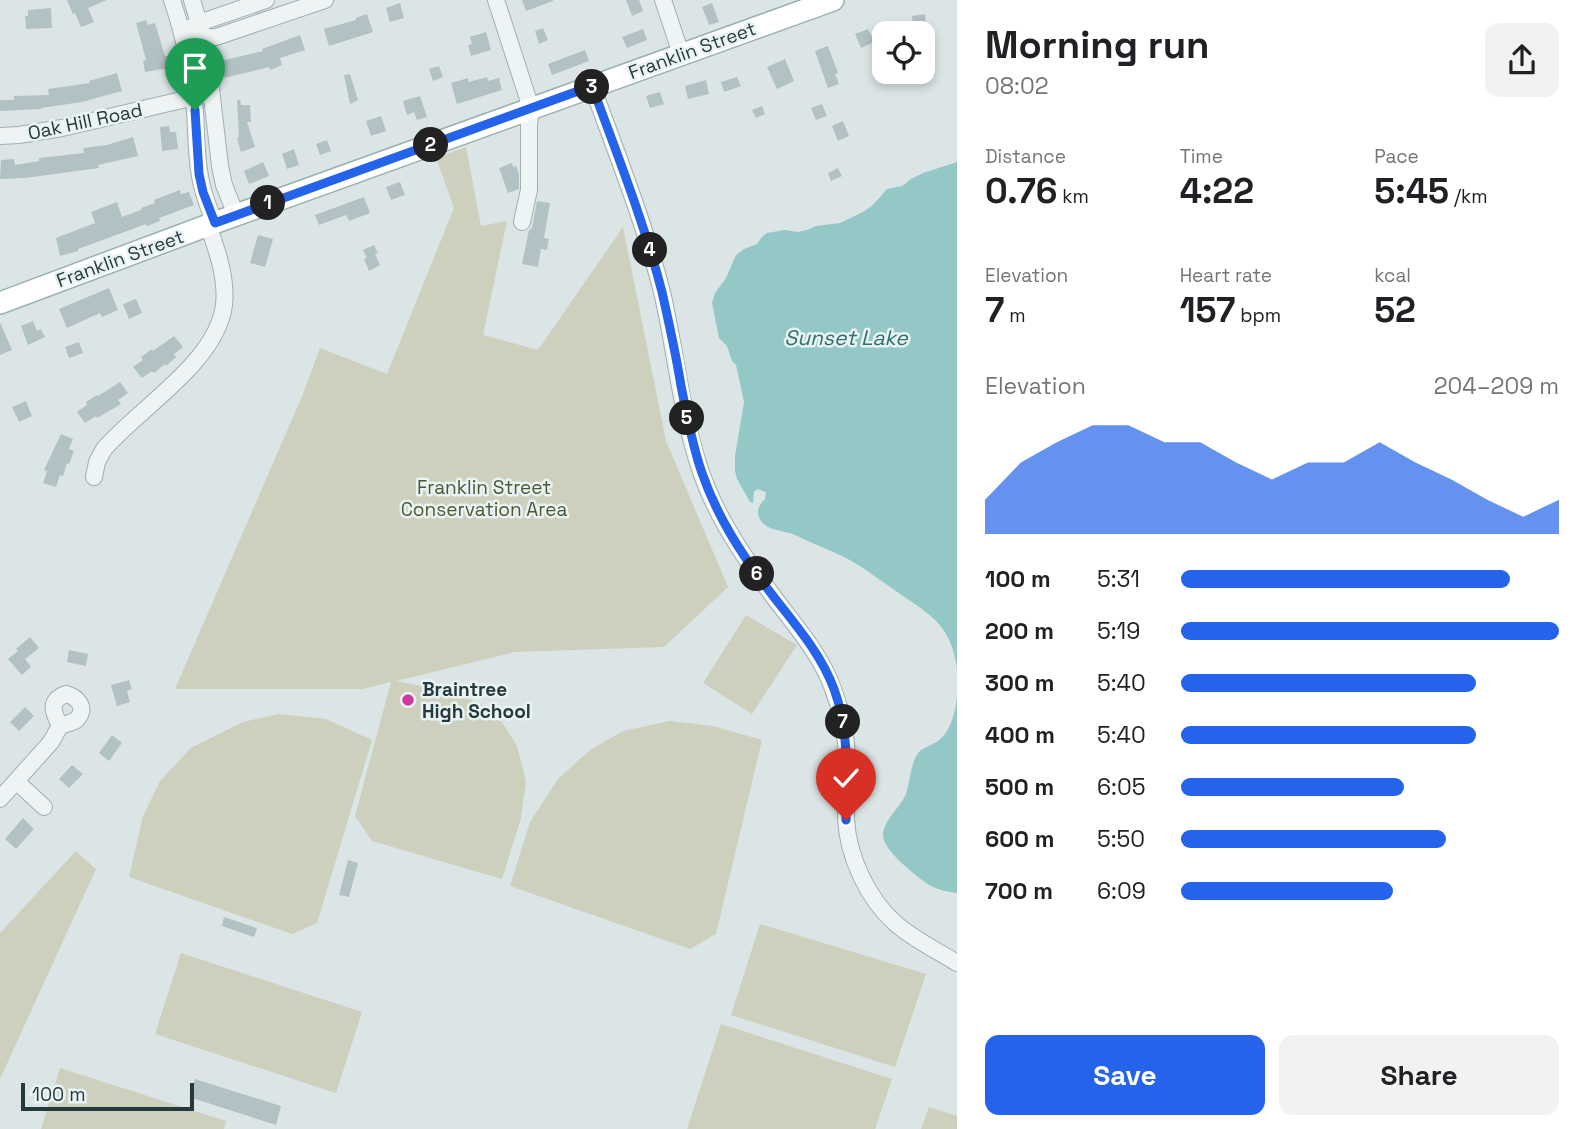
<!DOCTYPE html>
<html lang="en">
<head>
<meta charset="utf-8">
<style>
  :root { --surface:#fff; --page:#f2f2f2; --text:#202124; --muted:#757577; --accent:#2563eb }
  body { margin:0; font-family:"Space Grotesk",sans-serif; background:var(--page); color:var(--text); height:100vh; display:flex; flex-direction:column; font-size:26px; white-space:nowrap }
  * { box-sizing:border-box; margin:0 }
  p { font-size:23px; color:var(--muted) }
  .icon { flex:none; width:38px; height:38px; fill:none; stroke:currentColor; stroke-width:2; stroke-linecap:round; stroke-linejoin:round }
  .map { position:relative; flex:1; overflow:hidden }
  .side { display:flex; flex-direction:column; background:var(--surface); width:630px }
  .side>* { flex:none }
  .buttons { position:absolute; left:872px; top:21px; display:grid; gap:14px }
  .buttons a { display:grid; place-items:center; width:63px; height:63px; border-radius:14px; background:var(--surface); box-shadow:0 4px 10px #0003; font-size:35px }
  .scale { position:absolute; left:21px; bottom:18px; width:173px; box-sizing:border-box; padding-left:7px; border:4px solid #253a3c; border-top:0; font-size:19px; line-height:24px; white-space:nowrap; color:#253a3c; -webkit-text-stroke:5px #eaf3f4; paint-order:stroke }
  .pin { position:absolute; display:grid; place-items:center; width:60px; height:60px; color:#fff; margin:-72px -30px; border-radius:50% 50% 50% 0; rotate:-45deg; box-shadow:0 0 7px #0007 }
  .pin .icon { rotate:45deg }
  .km { position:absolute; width:35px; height:35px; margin:-18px; border-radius:50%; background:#222; color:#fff; font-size:19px; line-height:35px; text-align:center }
  .round { display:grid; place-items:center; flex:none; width:74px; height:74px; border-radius:14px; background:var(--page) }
  .head { display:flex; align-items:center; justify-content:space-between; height:119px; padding:0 28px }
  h1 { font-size:38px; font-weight:700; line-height:52px }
  .stats { display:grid; grid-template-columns:repeat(3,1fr); gap:10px; height:119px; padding:7px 28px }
  .stats div { display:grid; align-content:center }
  .stats b { font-size:35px; font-weight:700 }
  .stats small { font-size:19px; font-weight:400 }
  .stats p { font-size:19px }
  .chart { height:196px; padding:14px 28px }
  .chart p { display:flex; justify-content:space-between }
  .chart svg { width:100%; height:126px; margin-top:7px; fill:var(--accent); opacity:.7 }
  .cta { display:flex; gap:14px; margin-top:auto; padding:14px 28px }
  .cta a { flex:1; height:80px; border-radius:14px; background:var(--accent); color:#fff; font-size:28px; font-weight:700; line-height:80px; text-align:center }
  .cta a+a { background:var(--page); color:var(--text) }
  ul { padding:0 28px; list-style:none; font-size:23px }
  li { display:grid; grid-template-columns:112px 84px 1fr; align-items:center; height:52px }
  li i { height:18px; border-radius:9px; background:var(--accent) }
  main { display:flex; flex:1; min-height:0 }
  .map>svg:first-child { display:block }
  .green { fill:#ccd0bc }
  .water { fill:#94c8c6 }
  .building { fill:#b2c1c3 }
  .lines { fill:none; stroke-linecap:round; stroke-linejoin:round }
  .minor-casing { stroke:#a1aeb0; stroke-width:18 }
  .major-casing { stroke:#9ab1b2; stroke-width:24 }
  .minor { stroke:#eef4f4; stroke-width:16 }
  .major { stroke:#fff; stroke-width:21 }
  .route-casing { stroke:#fff; stroke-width:14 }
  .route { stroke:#2563eb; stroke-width:9 }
  .poi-dot { fill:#d03ba3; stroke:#eaf3f4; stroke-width:2.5 }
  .labels { text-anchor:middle; stroke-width:5; stroke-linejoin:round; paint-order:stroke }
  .street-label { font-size:19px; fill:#253a3c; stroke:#eaf3f4 }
  .park-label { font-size:19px; fill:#4e5832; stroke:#eaf3f4 }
  .poi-label { font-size:19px; font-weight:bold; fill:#253a3c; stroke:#eaf3f4; text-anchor:start }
  .water-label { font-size:21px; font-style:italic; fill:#2f7070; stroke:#eaf3f4 }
</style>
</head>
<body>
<main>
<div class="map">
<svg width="957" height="1129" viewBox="0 0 957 1129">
  <rect width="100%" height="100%" fill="#dbe5e6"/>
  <!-- green -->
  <path class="green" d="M466,147L481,226L507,221L483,335L538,350L623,227L666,441L728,587L664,647L515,652L396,681L455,693L484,706L502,722L517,746L526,781L521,818L502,879L372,841L355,816L391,682L363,689H175L303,394L320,348L387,374L454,208L436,158Z
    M746,615L797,645L752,714L703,683Z
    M278,714L326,719L372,740L317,923L292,934L129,877L143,816L160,781L191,748L243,722Z
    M670,721L713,726L762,740L716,934L690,949L510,886L530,822L558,779L590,750L623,731Z
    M76,851L96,869L0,1079V933Z
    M760,924L926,974L895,1067L731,1015Z
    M181,953L362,1012L336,1093L155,1034Z
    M721,1024L892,1079L875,1129H687Z
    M60,1068L226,1121L224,1129H41Z
    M929,1107L957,1116V1129H921Z"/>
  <!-- water -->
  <path class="water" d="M957,162V669C951,622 928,614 893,589C877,578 862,566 844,557C828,549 811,543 795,535C786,531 773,531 765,525C755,517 756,507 765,499L766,492L757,489L754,492L753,503L750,502L737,479L735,471V456L744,402L736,365L732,361L727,346L719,338L712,303L715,293L726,278L736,255L744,249L757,244L762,237L767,233L784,230L798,232L807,230L816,226L840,223L863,212L873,205L887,189L902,186L911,179L923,173Z
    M957,697V893C948,892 939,890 931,886C919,879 883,850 883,836C883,820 900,808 906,794C910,782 911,761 919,752C924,747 932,745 938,741C951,731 955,713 957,697Z"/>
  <!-- building -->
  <path class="building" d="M67,0H107L88,8L94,22L81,27L75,13L73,14Z
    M522,0H553V1L526,11Z
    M626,0H639L643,11L632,16Z
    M400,3L404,18L390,22L386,8Z
    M712,3L719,22L709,25L702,7Z
    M51,8L52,28L26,29L25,16H28V10Z
    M367,14L373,32L329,46L324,29L356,20V18Z
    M925,14L927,33H914L912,16Z
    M146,20L148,25L155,23L165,56H167L169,68L145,72L143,61L146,60L136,23Z
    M543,28L548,40L539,44L535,31Z
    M643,29L647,40L627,48L622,37Z
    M868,29L874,42L861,48L855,34Z
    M486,32L491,50L471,56L468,45L472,44L470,37Z
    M300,35L305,50L280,58L282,65L270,70L269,67L224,78L220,61L263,51L262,49Z
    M828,46L838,73L835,74L839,84L828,88L815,51Z
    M585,50L589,61L552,75L548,64Z
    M785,59L794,81L777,89L767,67Z
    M439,66L443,77L433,81L429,69Z
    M905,72H934L935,75L908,82Z
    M117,73L122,91L82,102L41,108V109L0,111V100H14V96L49,95L48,89L90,83L89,81Z
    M350,74L358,100L350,104L344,75Z
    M487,77L488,81L499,78L502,90L457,104L451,83L468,78L469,82Z
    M737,77L741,86L724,92L721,82Z
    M706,80L709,94L688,99L685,86Z
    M660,92L664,104L650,108L646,96Z
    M420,96L427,117L417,120L414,112L407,115L403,101Z
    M237,100H240L241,105H250L251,122H247L255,147L241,152L237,138L239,137Z
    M822,104L827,116L816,120L811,108Z
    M762,106L765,114L756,118L752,110Z
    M381,116L386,131L371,136L366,121Z
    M843,121L849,136L838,141L832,126Z
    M169,126L170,132H176L178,149L162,151L160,127Z
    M133,137L138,156L98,165L99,168L25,178L0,179L1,160L14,159L15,165L39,161V158L84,153L83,148L107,145Z
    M327,140L331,151L320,155L316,144Z
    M294,149L299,165L287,169L282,154Z
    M263,162L269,176L249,184L244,171Z
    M512,163L513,167L516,166L519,174V189L508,193L499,168Z
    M838,168L842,176L831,181L828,173Z
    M400,182L405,195L391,200L386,187Z
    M180,190L181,194L189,192L194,205L159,218L160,221L147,226L146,224L78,249V251L60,256L56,238L95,223L91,212L117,202L122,217L141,210V208L155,203L154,200Z
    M364,197L370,213L349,221L346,215L319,225L315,215Z
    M537,201L550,203L544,238L549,239L547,250L541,249L538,267L522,264L529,230L532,228Z
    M258,235L273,239L265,267L250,263Z
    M374,245L378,253L375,254L380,265L369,271L364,259L367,258L363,250Z
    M109,288L118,310L102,317L100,313L67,328L59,309Z
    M136,299L142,313L129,319L123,304Z
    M33,321L37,331L41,329L45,337L28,345L21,326Z
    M0,322L12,350L0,355Z
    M174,336L183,347L174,354L176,357L166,366L165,364L154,373L152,371L142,378L133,367L143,360L141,357L152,349L153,351Z
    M79,342L83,353L69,358L65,347Z
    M120,382L128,393L118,400L121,404L97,418L96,416L85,423L77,412L87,405L86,402L97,395L98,396Z
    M26,401L32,416L19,422L12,407Z
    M61,434L73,439L69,449L74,451L69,464L67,463L63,476L60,475L56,487L43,483L47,471L44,470Z
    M30,637L39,648L25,659L31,667L22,675L8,659L18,651L16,649Z
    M69,650L88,654L86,666L67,662Z
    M129,680L132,689L127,691L130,702L117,706L111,685Z
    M25,707L34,716L19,731L10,722Z
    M112,735L122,743L109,761L99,753Z
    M72,765L83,774L69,788L59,779Z
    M23,818L34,829L16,849L5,839Z
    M348,860L358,863L349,897L339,895Z
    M224,917L257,928L254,937L222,926Z
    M195,1079L281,1106L276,1125L189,1097Z"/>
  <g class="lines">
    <defs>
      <path id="minor" d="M172,0C183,33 191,66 194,101C197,126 195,151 200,176C202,192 209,207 214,223
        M192,0L201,30L208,63L220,166L224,185L236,215
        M496,0L531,108L529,125V190L522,222
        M663,0L681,54
        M190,28L199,23L266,0
        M195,38L216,37L325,0
        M592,86C617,154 644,222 662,292C677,356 682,427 707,488C724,529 749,564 776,600C797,628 821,655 833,689C843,715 848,744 847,772C847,788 846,804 846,819C848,856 867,898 895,923C913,939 936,950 957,963
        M0,136L19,135L62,128L203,95
        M94,477L97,462L104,449C139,408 217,362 224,305C227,278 217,250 208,225
        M66,694C78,697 88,709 76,720C72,723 65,724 60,726C53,712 48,701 66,694Z
        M16,781L44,807
        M0,799L51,742L60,726"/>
      <path id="major" d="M0,303L214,223L833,0"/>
    </defs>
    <!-- minor casing -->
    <use href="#minor" class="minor-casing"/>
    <!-- major casing -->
    <use href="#major" class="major-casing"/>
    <!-- minor -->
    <use href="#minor" class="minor"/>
    <!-- major -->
    <use href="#major" class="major"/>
  </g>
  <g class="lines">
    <defs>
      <path id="route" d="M195,110L199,174L203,192L215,223L592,86C617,154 644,222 662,292C669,323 676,354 681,386C687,415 692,445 702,473C717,516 740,552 767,588C791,620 820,651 834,689C850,732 846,776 846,820"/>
    </defs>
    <!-- route casing -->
    <use href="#route" class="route-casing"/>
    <!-- route -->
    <use href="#route" class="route"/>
  </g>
  <!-- markers -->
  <circle class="poi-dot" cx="408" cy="700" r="7"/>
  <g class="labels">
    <!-- street labels -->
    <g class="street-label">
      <text transform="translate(692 50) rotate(-20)" y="7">Franklin Street</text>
      <text transform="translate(85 121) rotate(-12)" y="7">Oak Hill Road</text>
      <text transform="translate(120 258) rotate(-20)" y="7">Franklin Street</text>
    </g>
    <!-- park labels -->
    <g class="park-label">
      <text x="484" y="494">Franklin Street<tspan x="484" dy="22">Conservation Area</tspan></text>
    </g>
    <!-- poi labels -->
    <g class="poi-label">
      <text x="422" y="696">Braintree<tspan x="422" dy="22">High School</tspan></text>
    </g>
    <!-- water labels -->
    <g class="water-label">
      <text x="846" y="345">Sunset Lake</text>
    </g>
  </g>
</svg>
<div class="buttons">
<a><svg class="icon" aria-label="locate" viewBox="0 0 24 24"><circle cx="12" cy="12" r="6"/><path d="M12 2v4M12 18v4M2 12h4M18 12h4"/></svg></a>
</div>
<div class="scale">100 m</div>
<div class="pin" style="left:195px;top:110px;background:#1e9e55"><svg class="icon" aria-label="arrive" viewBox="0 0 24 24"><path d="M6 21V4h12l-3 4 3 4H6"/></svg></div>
<div class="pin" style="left:846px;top:820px;background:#d93025"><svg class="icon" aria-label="check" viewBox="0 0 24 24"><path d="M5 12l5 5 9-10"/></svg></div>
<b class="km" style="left:268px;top:203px">1</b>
<b class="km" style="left:431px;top:145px">2</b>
<b class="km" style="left:592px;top:87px">3</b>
<b class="km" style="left:650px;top:250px">4</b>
<b class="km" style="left:687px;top:418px">5</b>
<b class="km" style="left:757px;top:574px">6</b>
<b class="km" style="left:843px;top:722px">7</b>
</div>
<section class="side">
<div class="head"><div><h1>Morning run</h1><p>08:02</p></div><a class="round"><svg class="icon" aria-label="share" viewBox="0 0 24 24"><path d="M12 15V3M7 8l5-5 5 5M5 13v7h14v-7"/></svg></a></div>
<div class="stats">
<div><p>Distance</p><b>0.76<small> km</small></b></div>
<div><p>Time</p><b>4:22</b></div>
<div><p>Pace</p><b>5:45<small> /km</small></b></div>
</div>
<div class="stats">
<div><p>Elevation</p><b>7<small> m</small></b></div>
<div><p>Heart rate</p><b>157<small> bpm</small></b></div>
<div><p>kcal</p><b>52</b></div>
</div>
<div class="chart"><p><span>Elevation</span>204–209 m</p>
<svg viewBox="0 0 160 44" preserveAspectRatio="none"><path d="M0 44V32L10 19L20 12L30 6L40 6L50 12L60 12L70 19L80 25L90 19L100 19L110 12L120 19L130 25L140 32L150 38L160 32V44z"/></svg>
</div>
<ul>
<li><b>100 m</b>5:31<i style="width:87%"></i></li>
<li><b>200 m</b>5:19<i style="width:100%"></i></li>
<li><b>300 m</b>5:40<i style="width:78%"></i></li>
<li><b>400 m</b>5:40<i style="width:78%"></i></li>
<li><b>500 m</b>6:05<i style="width:59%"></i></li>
<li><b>600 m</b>5:50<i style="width:70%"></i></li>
<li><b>700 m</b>6:09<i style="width:56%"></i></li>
</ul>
<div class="cta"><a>Save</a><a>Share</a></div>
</section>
</main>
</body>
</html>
